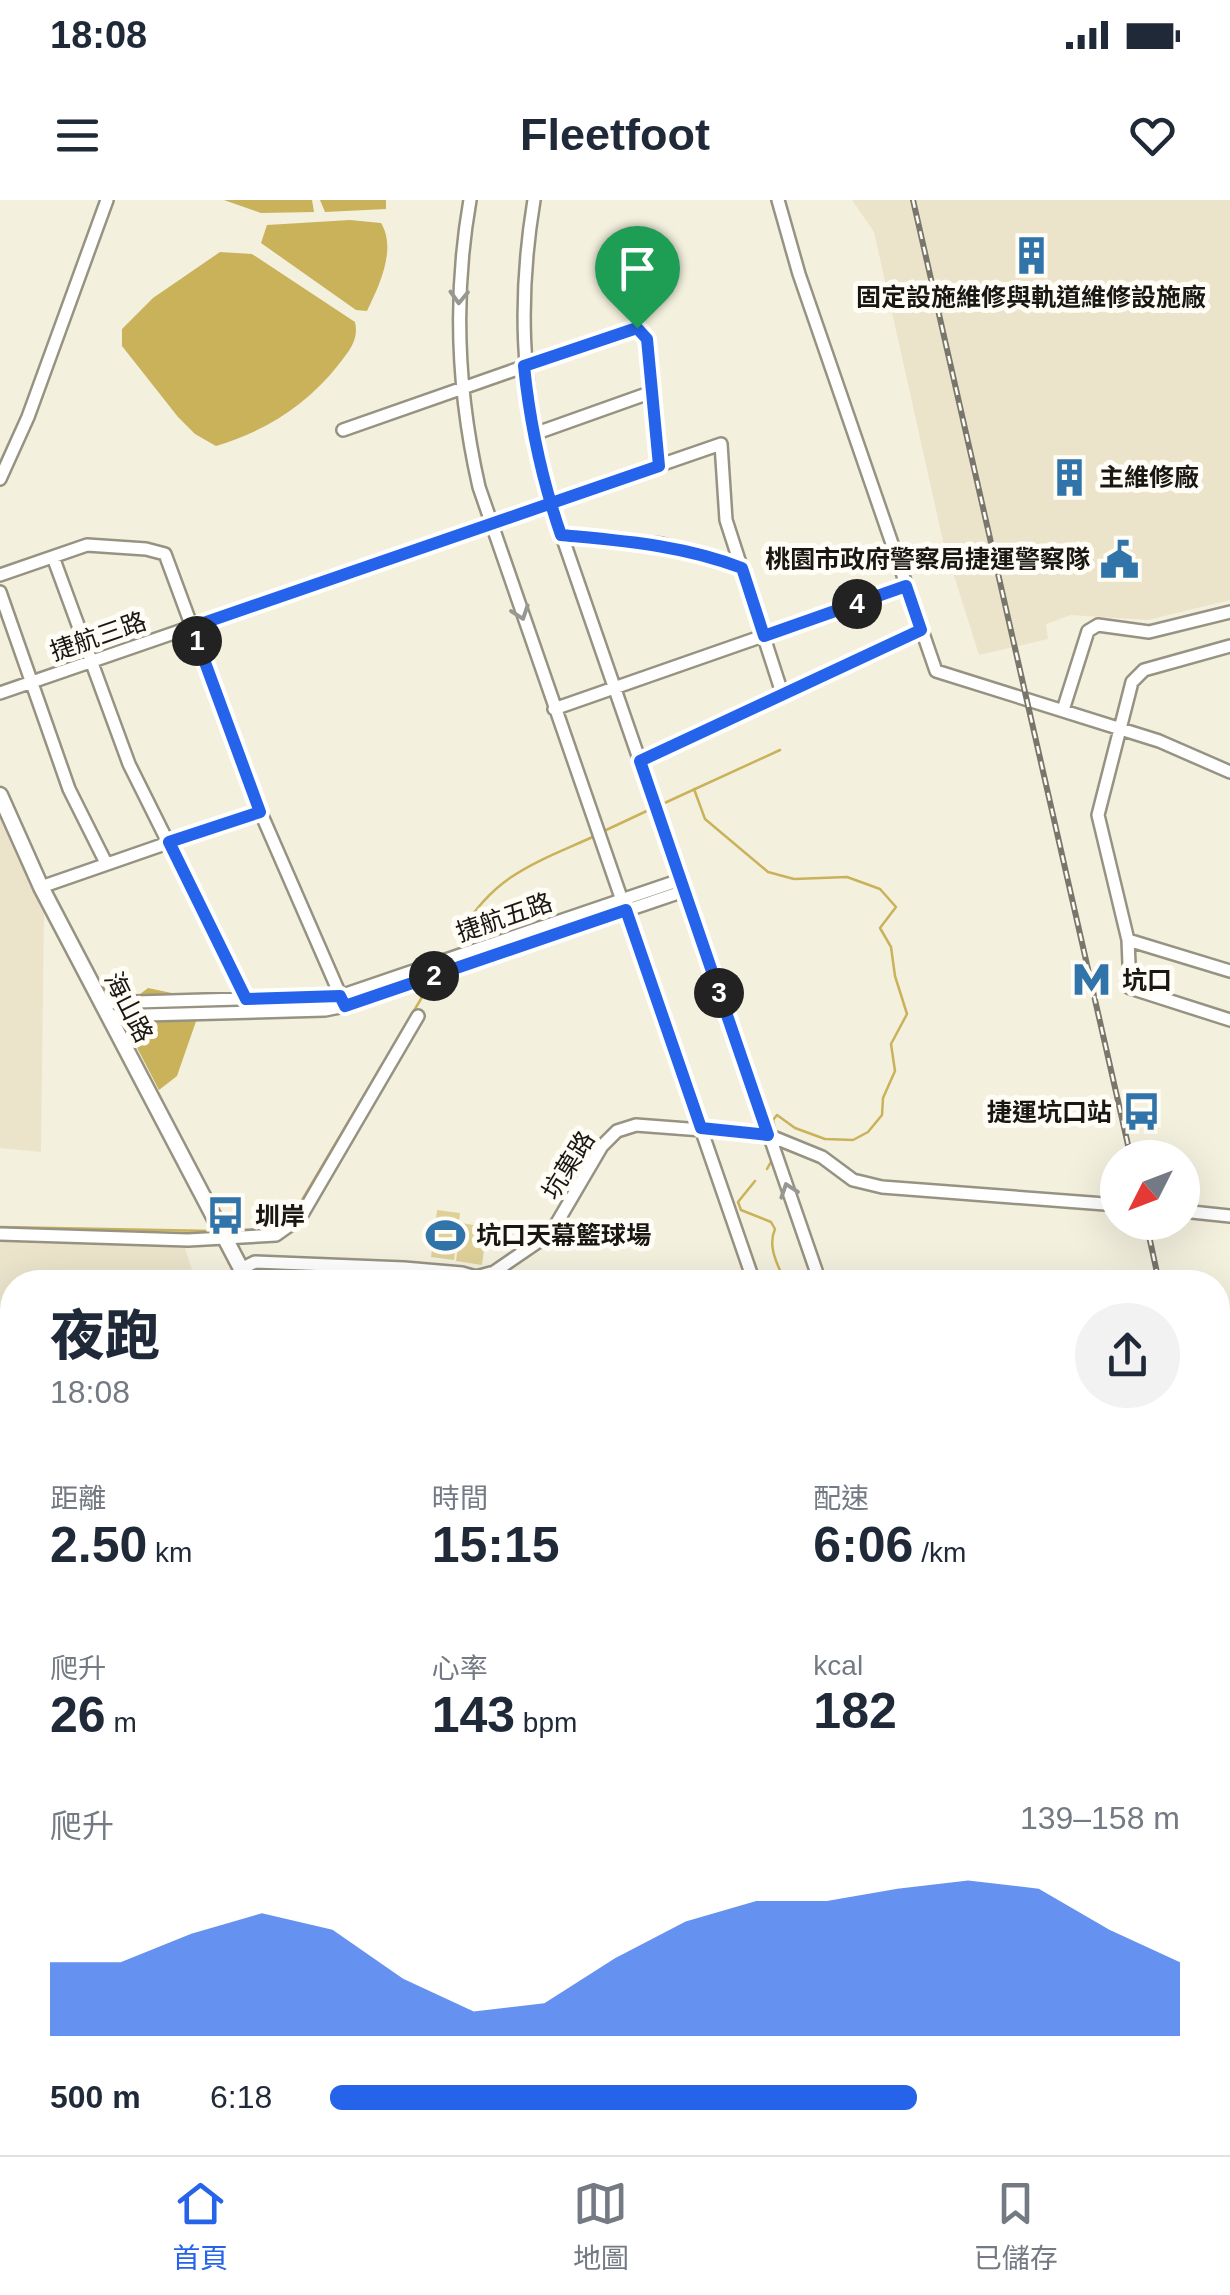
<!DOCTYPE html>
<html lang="zh-TW">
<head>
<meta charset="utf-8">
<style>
  :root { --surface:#fff; --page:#f2f2f3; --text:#1f2937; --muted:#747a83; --line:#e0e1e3; --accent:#2563eb }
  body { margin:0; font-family:Arial,"Noto Sans TC",sans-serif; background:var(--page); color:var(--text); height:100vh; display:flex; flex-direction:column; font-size:38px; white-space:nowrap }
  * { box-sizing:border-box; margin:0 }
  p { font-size:32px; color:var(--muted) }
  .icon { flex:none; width:55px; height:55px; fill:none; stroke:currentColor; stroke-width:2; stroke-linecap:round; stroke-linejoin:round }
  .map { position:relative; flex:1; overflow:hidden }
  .details { position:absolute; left:0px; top:1070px; width:1230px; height:885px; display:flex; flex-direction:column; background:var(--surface); border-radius:40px 40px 0 0; box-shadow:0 10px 40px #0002 }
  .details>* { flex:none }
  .needle { width:65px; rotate:228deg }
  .controls { position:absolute; left:1100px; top:940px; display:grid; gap:20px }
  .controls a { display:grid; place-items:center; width:100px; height:100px; border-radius:50%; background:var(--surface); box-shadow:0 10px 40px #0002; font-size:50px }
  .pin { position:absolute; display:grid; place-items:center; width:85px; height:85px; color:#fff; margin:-102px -42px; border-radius:50% 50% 50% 0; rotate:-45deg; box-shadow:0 0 10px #0007 }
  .pin .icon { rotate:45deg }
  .km { position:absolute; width:50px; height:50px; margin:-25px; border-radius:50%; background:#222; color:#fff; font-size:28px; line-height:50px; text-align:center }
  .round { display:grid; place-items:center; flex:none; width:105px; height:105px; border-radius:52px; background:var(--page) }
  .overview { display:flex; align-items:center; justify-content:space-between; height:170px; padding:0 50px }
  h1 { font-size:55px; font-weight:800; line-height:75px }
  .stats { display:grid; grid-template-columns:repeat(3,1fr); gap:15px; height:170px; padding:10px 50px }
  .stats div { display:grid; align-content:center }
  .stats b { font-size:50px; font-weight:800 }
  .stats small { font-size:28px; font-weight:400 }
  .stats p { font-size:28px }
  .chart { height:280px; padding:20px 50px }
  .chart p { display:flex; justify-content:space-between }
  .chart svg { width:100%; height:180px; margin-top:10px; fill:var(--accent); opacity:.7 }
  ul { padding:0 50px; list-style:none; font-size:32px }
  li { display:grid; grid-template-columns:160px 120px 1fr; align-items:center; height:75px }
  li i { height:25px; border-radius:12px; background:var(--accent) }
  .status { display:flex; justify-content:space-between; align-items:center; height:70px; padding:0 50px; background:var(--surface); direction:ltr }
  .status svg { height:28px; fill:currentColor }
  header { display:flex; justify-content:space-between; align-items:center; height:130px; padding:0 50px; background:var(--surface); font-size:45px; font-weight:800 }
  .tab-bar { display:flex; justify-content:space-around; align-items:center; height:140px; border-top:2px solid var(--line); background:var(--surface); font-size:28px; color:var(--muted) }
  .tab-bar a { display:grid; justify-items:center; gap:5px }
  .tab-bar .current { color:var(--accent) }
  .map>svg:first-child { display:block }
  .built { fill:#ebe4cb }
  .green { fill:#dfd098 }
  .water { fill:#c9b25a }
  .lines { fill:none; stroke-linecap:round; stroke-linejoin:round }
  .stream { stroke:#c9b25a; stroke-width:2.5 }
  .minor-casing { stroke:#979383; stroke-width:16 }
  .major-casing { stroke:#979383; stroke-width:19 }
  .minor { stroke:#fff; stroke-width:11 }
  .major { stroke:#fff; stroke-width:14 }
  .rail-casing { stroke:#79776b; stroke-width:6 }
  .rail { stroke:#fffdf6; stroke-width:2.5; stroke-dasharray:8; stroke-linecap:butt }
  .oneway { stroke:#979794 }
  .route-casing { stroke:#fff; stroke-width:20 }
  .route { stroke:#2563eb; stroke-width:12 }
  .labels { text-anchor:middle; stroke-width:10; stroke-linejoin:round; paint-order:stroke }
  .poi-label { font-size:25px; font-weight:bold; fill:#181711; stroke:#fffdf6; text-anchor:start }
  .street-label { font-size:25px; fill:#181711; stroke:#fffdf6 }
</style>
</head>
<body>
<div class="status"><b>18:08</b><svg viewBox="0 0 49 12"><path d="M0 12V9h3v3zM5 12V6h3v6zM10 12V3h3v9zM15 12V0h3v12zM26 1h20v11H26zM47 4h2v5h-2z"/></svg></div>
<header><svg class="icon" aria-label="menu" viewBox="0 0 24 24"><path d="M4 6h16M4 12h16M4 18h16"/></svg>Fleetfoot<svg class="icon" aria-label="heart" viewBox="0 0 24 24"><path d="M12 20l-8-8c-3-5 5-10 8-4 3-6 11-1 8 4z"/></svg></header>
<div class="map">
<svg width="1230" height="1955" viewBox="0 0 1230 1955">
  <rect width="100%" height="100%" fill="#f4f0de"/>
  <!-- built -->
  <path class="built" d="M852,0H1230V400L1148,420L1071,415L1046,424L1048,439L979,455L943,341L874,32Z
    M0,604L44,713L41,952L0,948Z
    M0,1039L185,1048L196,1082H12V1697L0,1693Z
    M0,1763L12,1769V1942L152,1943L144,1955H0Z"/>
  <!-- green -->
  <path class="green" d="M437,1010L460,1013L454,1060L431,1057Z
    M461,1023L487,1027L482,1065L456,1061Z"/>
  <!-- water -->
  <path class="water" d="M224,0H312L314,12L261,13Z
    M320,0H386V9L325,12Z
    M350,20L381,23C397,49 379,86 367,111L356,110L261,43L267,25Z
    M220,52L252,54L355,122C359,139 350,150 339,164C307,205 266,231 216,246L195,234L178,217L122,146V129L153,98Z
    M148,788L200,799L201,807L177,876L159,890L118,811Z"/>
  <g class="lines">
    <!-- stream -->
    <path class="stream" d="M694,589L705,619L768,672L794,679L847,677L880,689L896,707L880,728L891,747L895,776L907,814L891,844L895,871L883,898L882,915L868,932L853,940L825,939L795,928L777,915L773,920L776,934
      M658,606L780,550
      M604,631L651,609
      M461,732C496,673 538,662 597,635
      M767,969L772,960
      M755,981L738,1002L741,1010L771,1022L775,1029C767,1047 778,1065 785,1082
      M292,1017L428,787
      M0,1027L213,1031
      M1218,1139L1230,1110
      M1034,1942V1955
      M507,1955L526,1942"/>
    <defs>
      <path id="minor" d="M470,0C453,97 457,191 479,287L754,1082
        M534,0C517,103 523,180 543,281L820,1082
        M778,0L799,74L936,471L1159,541L1230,572
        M343,230L637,127L647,139L659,266
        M534,234L652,192
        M0,279L28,217L107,0
        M561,335L661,344L741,367
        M53,357L129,564L246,799
        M0,375L87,345L146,349L165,354L260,611L345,806
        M0,392L69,589L106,663
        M1230,446L1144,470L1132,482L1098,615L1128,740L1130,788L1230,820
        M0,493L721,244L726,320L783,496
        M554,509L906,386
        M1063,510L1088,431L1098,425L1149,432L1230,412
        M640,561L921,430
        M41,687L260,611
        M1128,740L1230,771
        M102,803L340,796L680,680
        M108,816L325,810L345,806L684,691
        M1182,1011L1230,1016
        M0,1034L188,1040L276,1035L300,1018L418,816
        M243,1068L255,1062L404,1068L462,1073L476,1077L494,1072L551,1033L602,946L617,931L636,925L768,935L822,957L853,980L882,987L1118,1005
        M0,1238L12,1241
        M1218,1243L1230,1284
        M0,1396L12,1398
        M1218,1445L1230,1502
        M0,1705L12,1712
        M0,1873L7,1858L12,1859
        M699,1942L786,1955
        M782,1942L870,1955
        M1043,1942L1045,1955
        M1103,1942L1105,1955
        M42,1955L46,1942"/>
      <path id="major" d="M0,595L41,687L248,1082
        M268,1955L271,1942"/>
    </defs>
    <!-- minor casing -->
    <use href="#minor" class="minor-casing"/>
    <!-- major casing -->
    <use href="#major" class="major-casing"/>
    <!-- minor -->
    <use href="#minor" class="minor"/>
    <!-- major -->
    <use href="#major" class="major"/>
    <defs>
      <path id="rail" d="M913,0L1131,958
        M1146,1022L1159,1082
        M1218,1320L1227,1359
        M1218,1348L1230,1404"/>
    </defs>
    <!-- rail casing -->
    <use href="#rail" class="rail-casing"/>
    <!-- rail -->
    <use href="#rail" class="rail"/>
  </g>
  <!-- one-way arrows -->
  <defs><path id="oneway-chevron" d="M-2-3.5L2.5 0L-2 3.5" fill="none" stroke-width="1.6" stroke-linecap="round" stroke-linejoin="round" transform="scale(2.5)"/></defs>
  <g class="oneway">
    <use href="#oneway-chevron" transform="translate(459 97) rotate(92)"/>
    <use href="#oneway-chevron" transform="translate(521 413) rotate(71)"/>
    <use href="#oneway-chevron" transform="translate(788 990) rotate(-109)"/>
  </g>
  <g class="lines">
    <defs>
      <path id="route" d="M637,128L647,139L659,266L192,427L260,612L169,642L246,799L340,796L345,806L626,710L701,928L768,935L640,561L921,430L906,386L764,436L742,368C682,345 624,341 561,335C542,280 530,225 524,166L637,128"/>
    </defs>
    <!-- route casing -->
    <use href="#route" class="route-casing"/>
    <!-- route -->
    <use href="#route" class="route"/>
  </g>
  <!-- icons -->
  <defs>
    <symbol id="building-bare" viewBox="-9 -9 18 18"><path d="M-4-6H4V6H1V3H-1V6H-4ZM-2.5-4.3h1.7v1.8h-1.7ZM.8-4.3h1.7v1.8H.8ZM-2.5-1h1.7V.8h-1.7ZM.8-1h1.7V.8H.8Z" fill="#3074aa" stroke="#fffdf6" stroke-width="2.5" paint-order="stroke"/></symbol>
    <symbol id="civic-bare" viewBox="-9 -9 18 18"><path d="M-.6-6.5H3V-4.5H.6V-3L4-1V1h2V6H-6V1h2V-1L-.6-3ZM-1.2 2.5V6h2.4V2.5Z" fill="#3074aa" stroke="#fffdf6" stroke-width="2.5" paint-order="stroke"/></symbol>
    <symbol id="metro-bare" viewBox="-9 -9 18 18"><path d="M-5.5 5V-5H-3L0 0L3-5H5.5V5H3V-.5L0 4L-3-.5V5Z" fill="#3074aa" stroke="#fffdf6" stroke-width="2.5" paint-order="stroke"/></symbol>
    <symbol id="bus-bare" viewBox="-9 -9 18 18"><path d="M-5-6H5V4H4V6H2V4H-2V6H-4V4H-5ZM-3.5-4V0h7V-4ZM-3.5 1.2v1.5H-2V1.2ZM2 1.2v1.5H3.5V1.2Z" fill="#3074aa" stroke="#fffdf6" stroke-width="2.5" paint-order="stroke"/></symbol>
    <symbol id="stadium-bare" viewBox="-9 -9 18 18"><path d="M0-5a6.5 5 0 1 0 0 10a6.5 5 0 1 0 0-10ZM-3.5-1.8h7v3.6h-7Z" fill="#3074aa" stroke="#fffdf6" stroke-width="2.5" paint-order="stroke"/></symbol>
  </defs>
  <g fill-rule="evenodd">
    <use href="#building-bare" x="1004" y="28" width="55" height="55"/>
    <use href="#building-bare" x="1042" y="250" width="55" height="55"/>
    <use href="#civic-bare" x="1092" y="332" width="55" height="55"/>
    <use href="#metro-bare" x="1064" y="752" width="55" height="55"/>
    <use href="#bus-bare" x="1114" y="884" width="55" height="55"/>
    <use href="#bus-bare" x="198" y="988" width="55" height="55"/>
    <use href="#stadium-bare" x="418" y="1008" width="55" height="55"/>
  </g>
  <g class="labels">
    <!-- poi labels -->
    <g class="poi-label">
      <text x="1031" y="106" text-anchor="middle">固定設施維修與軌道維修設施廠</text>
      <text x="1099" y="286">主維修廠</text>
      <text x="1090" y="368" text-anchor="end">桃園市政府警察局捷運警察隊</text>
      <text x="1122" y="789">坑口</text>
      <text x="1112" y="921" text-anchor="end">捷運坑口站</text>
      <text x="255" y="1025">圳岸</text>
      <text x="476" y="1044">坑口天幕籃球場</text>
    </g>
    <!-- street labels -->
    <g class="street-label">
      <text transform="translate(98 436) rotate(-19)" y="9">捷航三路</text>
      <text transform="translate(504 717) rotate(-19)" y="9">捷航五路</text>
      <text transform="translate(129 807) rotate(63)" y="9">海山路</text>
      <text transform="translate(568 965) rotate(-58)" y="9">坑菓路</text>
    </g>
  </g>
</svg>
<div class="controls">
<a><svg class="needle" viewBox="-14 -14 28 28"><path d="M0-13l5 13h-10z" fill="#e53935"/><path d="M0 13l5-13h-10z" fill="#747a83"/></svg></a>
</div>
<div class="pin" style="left:637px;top:128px;background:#1e9e55"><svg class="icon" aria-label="arrive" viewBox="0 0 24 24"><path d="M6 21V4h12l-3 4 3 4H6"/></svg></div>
<b class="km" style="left:197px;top:441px">1</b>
<b class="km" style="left:434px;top:776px">2</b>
<b class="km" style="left:719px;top:793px">3</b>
<b class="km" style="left:857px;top:404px">4</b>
<section class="details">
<div class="overview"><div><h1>夜跑</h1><p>18:08</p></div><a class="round"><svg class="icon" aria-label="share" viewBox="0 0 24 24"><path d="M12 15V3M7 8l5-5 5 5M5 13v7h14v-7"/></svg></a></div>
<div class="stats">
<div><p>距離</p><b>2.50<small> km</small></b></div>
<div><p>時間</p><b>15:15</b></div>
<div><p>配速</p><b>6:06<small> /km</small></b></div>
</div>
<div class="stats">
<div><p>爬升</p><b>26<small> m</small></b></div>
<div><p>心率</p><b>143<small> bpm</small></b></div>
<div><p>kcal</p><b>182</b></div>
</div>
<div class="chart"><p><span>爬升</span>139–158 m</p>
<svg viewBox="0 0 160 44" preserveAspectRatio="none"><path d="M0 44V26L10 26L20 19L30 14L40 18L50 30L60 38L70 36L80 25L90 16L100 11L110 11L120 8L130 6L140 8L150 18L160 26V44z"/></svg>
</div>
<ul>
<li><b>500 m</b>6:18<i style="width:69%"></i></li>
</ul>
</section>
</div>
<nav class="tab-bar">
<a class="current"><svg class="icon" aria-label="home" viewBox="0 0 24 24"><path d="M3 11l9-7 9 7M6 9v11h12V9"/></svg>首頁</a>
<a><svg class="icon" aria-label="map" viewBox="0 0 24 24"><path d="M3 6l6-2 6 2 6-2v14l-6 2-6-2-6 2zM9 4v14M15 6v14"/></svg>地圖</a>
<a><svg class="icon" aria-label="saved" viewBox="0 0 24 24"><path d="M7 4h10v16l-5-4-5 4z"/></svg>已儲存</a>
</nav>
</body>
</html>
